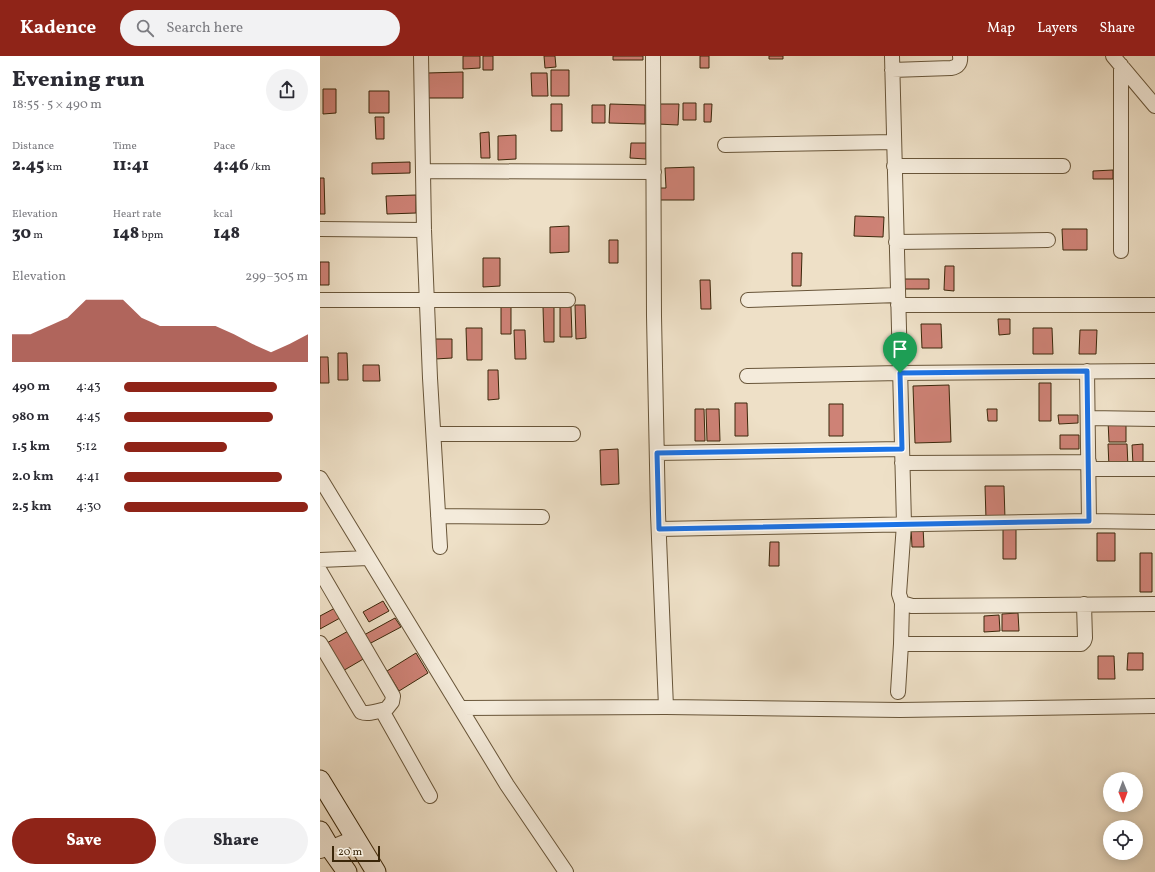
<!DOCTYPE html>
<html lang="en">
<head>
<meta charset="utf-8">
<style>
  :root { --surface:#fff; --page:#f2f2f3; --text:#2b2b33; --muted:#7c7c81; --accent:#8f2418 }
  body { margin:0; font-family:Vollkorn,serif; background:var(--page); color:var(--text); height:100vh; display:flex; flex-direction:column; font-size:15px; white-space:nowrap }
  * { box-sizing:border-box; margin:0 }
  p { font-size:13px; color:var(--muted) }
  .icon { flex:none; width:22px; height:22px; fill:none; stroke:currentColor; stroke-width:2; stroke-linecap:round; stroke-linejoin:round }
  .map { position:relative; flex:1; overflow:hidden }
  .details { display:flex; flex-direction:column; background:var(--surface); width:320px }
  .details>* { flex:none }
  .needle { width:26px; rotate:179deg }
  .buttons { position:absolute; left:783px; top:716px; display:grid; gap:8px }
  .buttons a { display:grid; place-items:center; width:40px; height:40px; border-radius:50%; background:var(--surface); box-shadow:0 2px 10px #0003; font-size:20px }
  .scale { position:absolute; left:12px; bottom:10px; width:48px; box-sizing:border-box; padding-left:4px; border:2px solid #3b270a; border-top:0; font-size:11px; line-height:14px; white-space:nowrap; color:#3b270a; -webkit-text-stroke:3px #f4ebdb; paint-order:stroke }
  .pin { position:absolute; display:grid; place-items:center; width:34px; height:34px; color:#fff; margin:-41px -17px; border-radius:50% 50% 50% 0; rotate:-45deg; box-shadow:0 0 4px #0007 }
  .pin .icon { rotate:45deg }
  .round { display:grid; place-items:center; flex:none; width:42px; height:42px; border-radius:21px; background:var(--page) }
  .head { display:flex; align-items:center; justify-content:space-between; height:68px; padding:0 12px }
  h1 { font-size:22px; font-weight:800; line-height:30px }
  .figures { display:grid; grid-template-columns:repeat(3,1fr); gap:6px; height:68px; padding:4px 12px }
  .figures div { display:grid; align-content:center }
  .figures b { font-size:17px; font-weight:800 }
  .figures small { font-size:11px; font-weight:400 }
  .figures p { font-size:11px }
  .chart { height:112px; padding:8px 12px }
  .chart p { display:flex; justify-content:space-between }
  .chart svg { width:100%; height:72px; margin-top:4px; fill:var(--accent); opacity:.7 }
  .cta { display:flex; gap:8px; margin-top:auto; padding:8px 12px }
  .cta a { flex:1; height:46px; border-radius:24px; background:var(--accent); color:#fff; font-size:16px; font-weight:800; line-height:46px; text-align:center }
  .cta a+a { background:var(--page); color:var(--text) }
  ul { padding:0 12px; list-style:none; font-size:13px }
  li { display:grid; grid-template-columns:64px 48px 1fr; align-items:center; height:30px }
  li i { height:10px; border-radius:5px; background:var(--accent) }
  header { display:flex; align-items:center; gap:24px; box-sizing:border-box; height:56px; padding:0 20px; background:var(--accent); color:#fff }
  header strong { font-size:19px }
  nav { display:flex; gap:22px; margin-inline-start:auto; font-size:14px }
  .search { width:280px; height:36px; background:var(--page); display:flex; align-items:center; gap:10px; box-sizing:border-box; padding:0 14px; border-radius:22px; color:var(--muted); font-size:15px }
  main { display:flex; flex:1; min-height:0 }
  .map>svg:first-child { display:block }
  .building { fill:#ce8276; stroke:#3b270a }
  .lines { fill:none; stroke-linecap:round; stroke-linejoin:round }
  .street-casing { stroke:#685539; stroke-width:16 }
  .secondary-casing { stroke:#3b270a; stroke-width:21 }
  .street { stroke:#f4ebdb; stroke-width:14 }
  .secondary { stroke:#f4ebdb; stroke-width:19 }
  .route-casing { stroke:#fff; stroke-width:8 }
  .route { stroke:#1a73e8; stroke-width:5 }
</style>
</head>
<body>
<header>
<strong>Kadence</strong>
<div class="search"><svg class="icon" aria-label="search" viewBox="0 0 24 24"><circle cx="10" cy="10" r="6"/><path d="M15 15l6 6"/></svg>Search here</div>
<nav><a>Map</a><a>Layers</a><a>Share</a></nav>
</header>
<main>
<section class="details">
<div class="head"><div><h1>Evening run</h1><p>18:55 · 5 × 490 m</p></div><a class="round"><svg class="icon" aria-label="share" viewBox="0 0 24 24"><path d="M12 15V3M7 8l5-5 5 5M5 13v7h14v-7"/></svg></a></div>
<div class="figures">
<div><p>Distance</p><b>2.45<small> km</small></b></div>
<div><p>Time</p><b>11:41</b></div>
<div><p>Pace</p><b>4:46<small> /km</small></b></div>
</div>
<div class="figures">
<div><p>Elevation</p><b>30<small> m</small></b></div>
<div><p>Heart rate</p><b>148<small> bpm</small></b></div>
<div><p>kcal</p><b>148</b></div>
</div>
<div class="chart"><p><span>Elevation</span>299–305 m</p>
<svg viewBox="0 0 160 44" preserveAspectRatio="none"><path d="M0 44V27L10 27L20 22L30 17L40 6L50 6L60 6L70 17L80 22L90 22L100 22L110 22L120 27L130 33L140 38L150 33L160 27V44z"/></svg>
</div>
<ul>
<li><b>490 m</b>4:43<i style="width:83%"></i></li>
<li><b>980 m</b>4:45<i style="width:81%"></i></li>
<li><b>1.5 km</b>5:12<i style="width:56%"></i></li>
<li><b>2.0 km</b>4:41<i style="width:86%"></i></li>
<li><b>2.5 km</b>4:30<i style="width:100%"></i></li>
</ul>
<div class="cta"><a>Save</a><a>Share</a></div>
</section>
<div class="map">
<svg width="835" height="816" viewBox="0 0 835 816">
  <rect width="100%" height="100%" fill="#eee0c7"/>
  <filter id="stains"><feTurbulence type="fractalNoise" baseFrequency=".005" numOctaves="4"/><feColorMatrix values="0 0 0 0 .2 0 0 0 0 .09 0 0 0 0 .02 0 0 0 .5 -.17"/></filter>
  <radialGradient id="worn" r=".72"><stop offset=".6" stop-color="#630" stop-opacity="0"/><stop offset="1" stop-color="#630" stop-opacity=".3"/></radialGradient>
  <!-- building -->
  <path class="building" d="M143,0H160V12L143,13Z
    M163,0H173V14H163Z
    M224,0H235L236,11L225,12Z
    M293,0H323V4H293Z
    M380,0H389V12H380Z
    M449,0H463V3H449Z
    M231,14H249V40H231Z
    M143,16V42H107V17Z
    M211,17H227L228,40H212Z
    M3,33H16V57L3,58Z
    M49,35H69V57H49Z
    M363,47H376V64H363Z
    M231,48H242V75H231Z
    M290,48L325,49V68L289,67Z
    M337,48H359L358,69L337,68Z
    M384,48H392L391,66H384Z
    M272,49H285V67H272Z
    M55,61H64V83H56Z
    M169,76L170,102H161L160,77Z
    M196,79V103L178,104V80Z
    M311,87H326V103L310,102Z
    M90,106V117L52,118V107Z
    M374,111V144H336V132H346L345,112Z
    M793,114V123H773V115Z
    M0,122H4L5,158H0Z
    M96,139V157L67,158L66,140Z
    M535,160L564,161L563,181L534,180Z
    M249,170V196L230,197V171Z
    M742,173H767V194H743Z
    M289,184H298V207H289Z
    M472,197H482L481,230H472Z
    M163,202H180V230L163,231Z
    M0,206H9V229H0Z
    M625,210H634V235L624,234Z
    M582,223H609V233H582Z
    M380,224H390L391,253H381Z
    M255,249H265L266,282L256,283Z
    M181,250H191V278H181Z
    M223,251H234V286H224Z
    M240,251H251L252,281H240Z
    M678,263H690V278L679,279Z
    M601,268H621L622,292H602Z
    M146,272H162V304H147Z
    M713,272H732L733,298H713Z
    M194,274H205L206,303H195Z
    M760,274H777L776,298H759Z
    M115,283H132V302L115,303Z
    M18,297H27L28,324H18Z
    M0,301H8L9,327H0Z
    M43,309H59L60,325H43Z
    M168,314H178L179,343L168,344Z
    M719,327H731V365H719Z
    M629,329L631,386L595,387L593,330Z
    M415,347H427L428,380H415Z
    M509,348H523V380H509Z
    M375,353H384L385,385H375Z
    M386,353H399L400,385H387Z
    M667,353H677V365H668Z
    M738,359H758V367L739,368Z
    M788,365H806V386H789Z
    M740,379H759V393H740Z
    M788,388H807L808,411H789Z
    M823,388V409H813L812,389Z
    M298,393L299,428L281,429L280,394Z
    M665,430H684L685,463H666Z
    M591,471H603L604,491H592Z
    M683,471H696V503H683Z
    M777,477H795V505H777Z
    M450,486H459V510H449Z
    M820,497H832V536H820Z
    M63,545L69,555L49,566L43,556Z
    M15,552L20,562L0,573V560Z
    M698,557L699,575H682V558Z
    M679,559L680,575L664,576V560Z
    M75,562L81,571L49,588L44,579Z
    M30,574L45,602L21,616L5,588Z
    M96,597L108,617L79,635L67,615Z
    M808,597H823V614H807Z
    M778,600H794L795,623H778Z"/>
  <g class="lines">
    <defs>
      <path id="street" d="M101,0L104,174L110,322L120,491
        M333,0L334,260L338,458L346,651
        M572,0L584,468L579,538L582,547L592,550L835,548
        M793,0L835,50
        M801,9V195
        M572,14L631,12C638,11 641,7 640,0
        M405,89L574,86
        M574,110H743
        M103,115L334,116
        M0,173L104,174
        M576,186L728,184
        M0,244H248
        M428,244L578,239
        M578,249H835
        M767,315L769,465
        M427,320L580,317L835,315
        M768,362L835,363
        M114,378H253
        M337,397L582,393
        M582,407L769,406
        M769,413H835
        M0,422L187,729L246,816
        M118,460L222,461
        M339,473L769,465L835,466
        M0,504L48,502
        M0,515L73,640L72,646L64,656L65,660L110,740
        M0,587L41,656C48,659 58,655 66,653
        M581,588H761L764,585L765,582L764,548
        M578,636L581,588L582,547
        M140,652L346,651L580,654L835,650
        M0,795L10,792L34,782"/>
      <path id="secondary" d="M0,724L56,816
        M0,775L10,792L27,816"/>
    </defs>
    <!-- street casing -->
    <use href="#street" class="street-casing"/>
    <!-- secondary casing -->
    <use href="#secondary" class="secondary-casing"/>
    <!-- street -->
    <use href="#street" class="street"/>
    <!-- secondary -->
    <use href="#secondary" class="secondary"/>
  </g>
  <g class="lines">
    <defs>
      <path id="route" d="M767,315L769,465L339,473L337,397L582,393L580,317Z"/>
    </defs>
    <!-- route casing -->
    <use href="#route" class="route-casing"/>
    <!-- route -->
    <use href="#route" class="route"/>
  </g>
  <rect width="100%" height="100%" filter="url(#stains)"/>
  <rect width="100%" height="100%" fill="url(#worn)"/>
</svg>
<div class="buttons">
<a><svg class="needle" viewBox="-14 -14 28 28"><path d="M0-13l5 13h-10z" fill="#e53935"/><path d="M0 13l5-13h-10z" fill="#7c7c81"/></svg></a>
<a><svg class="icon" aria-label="locate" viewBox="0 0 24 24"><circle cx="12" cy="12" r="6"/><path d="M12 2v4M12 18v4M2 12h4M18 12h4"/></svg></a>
</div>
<div class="scale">20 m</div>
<div class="pin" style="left:580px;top:317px;background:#1e9e55"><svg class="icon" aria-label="arrive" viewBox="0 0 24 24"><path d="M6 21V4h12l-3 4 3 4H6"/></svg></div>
</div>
</main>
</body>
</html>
